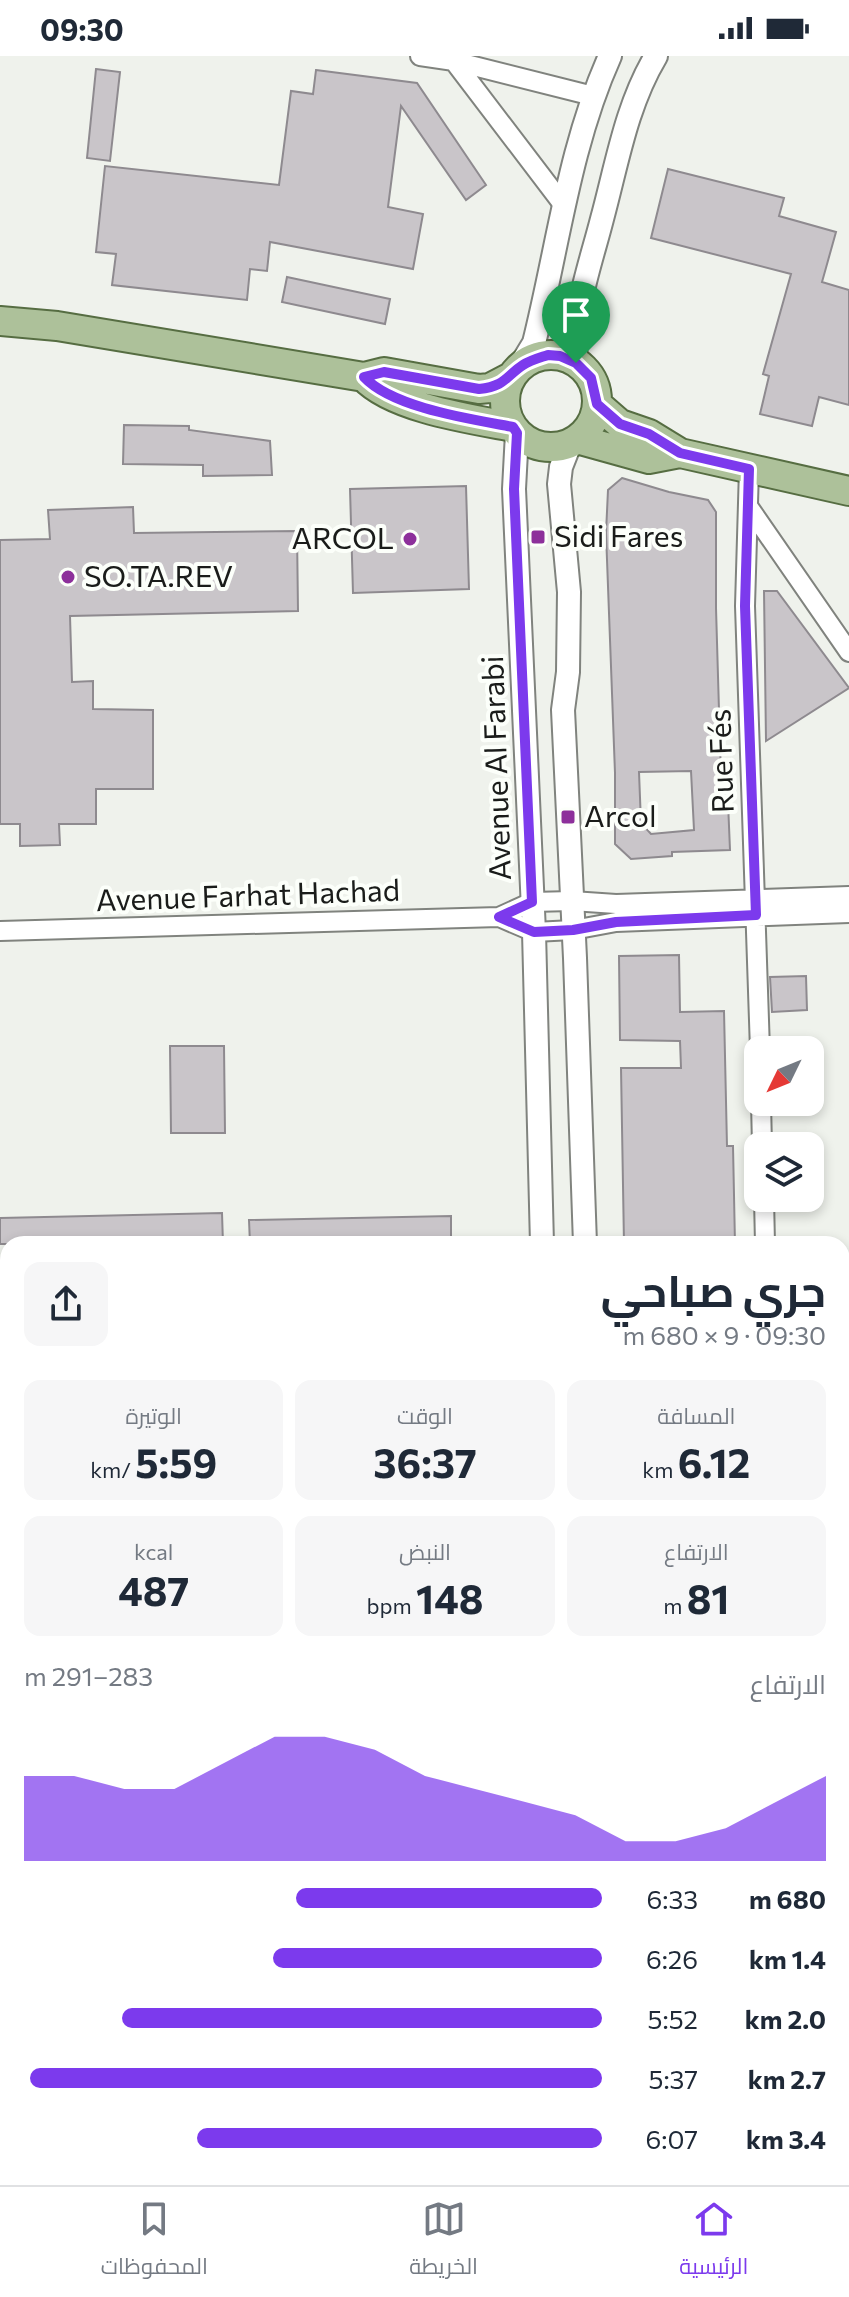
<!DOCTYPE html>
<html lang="ar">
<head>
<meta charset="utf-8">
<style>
  :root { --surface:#fff; --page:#f6f6f7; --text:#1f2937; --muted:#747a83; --line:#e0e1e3; --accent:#7c3aed }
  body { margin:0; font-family:Commissioner,Cairo,sans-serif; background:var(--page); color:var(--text); direction:rtl; height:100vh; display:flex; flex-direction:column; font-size:30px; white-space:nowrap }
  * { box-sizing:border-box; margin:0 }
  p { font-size:26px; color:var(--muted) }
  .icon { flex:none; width:44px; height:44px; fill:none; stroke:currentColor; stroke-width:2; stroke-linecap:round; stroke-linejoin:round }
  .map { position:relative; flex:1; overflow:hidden; direction:ltr }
  .sheet { position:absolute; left:0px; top:1180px; width:850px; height:950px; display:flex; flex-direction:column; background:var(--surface); border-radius:24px 24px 0 0; box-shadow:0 4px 12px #0003; direction:rtl }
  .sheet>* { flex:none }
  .needle { width:52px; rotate:227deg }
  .controls { position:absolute; left:744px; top:980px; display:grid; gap:16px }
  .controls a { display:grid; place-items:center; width:80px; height:80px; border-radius:16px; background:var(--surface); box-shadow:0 4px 12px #0003; font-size:40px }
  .pin { position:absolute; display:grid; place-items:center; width:68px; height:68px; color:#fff; margin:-82px -34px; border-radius:50% 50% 50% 0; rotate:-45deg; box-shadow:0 0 8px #0007 }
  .pin .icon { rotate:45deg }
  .round { display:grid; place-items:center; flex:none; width:84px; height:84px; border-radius:16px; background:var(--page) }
  .head { display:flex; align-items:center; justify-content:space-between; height:136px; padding:0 24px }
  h1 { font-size:44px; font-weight:700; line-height:60px }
  .figures { display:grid; grid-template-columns:repeat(3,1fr); gap:12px; height:136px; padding:8px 24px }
  .figures div { display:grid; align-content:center; border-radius:16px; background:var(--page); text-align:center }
  .figures b { font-size:40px; font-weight:700 }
  .figures small { font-size:22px; font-weight:400 }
  .figures p { font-size:22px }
  .chart { height:224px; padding:16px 24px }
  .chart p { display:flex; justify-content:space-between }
  .chart svg { width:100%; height:144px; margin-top:8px; fill:var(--accent); opacity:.7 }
  ul { padding:0 24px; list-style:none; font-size:26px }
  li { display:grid; grid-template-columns:128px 96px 1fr; align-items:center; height:60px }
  li i { height:20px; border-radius:10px; background:var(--accent) }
  .status { display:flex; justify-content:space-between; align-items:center; height:56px; padding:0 40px; background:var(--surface); direction:ltr }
  .status svg { height:22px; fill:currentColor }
  .tab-bar { display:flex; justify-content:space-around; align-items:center; height:112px; border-top:2px solid var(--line); background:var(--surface); font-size:22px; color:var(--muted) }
  .tab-bar a { display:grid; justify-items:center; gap:4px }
  .tab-bar .on { color:var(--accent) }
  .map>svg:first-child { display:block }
  .building { fill:#c9c5c9; stroke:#8e8a8f; stroke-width:2; fill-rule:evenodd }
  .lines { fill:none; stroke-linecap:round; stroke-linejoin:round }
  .minor-casing { stroke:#80837e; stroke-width:22 }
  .tertiary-casing { stroke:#80837e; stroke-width:26 }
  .primary-casing { stroke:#566d42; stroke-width:32 }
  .minor { stroke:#fff; stroke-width:18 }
  .tertiary { stroke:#fff; stroke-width:22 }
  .primary { stroke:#adc19a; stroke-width:28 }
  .route-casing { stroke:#fff; stroke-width:16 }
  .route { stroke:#7c3aed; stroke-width:10 }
  .poi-dot { fill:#8d309b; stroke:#fcfffa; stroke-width:3 }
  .labels { text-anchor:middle; stroke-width:8; stroke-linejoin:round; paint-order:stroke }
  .poi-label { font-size:30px; fill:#1a1c1a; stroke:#fcfffa; text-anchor:start }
  .street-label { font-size:30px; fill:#1a1c1a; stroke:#fcfffa }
</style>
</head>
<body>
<div class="status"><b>09:30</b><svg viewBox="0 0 49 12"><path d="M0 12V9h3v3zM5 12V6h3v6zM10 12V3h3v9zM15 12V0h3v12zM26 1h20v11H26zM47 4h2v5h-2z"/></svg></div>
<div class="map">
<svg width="849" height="2129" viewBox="0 0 849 2129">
  <rect width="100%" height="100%" fill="#eff2ec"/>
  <!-- building -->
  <path class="building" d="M96,13L120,16L110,105L87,102Z
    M316,14L417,27L486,129L466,144L401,50L388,151L423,158L413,213L270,186L267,215L250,213L247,244L112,229L116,198L96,196L105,110L279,129L291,35L313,38Z
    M668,113L784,142L779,160L836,176L822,226L849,234V349L819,341L812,370L760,358L769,320L763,318L791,218L651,182Z
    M287,221L390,243L385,268L282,246Z
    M124,369L189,370V374L270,385L272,419L203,420V409L123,408Z
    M622,422L669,436L708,444L716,456V552L721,722H727L730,794L672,796V800L631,803L615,788V717L606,477L608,434ZM691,715L694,774L651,778L641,767L639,716Z
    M466,430L469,533L353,537L350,433Z
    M133,451L134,477L297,475L298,555L70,560L72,626L93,625V653L153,654V733H96V768H59L60,789L20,790V768H0V484L50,483L48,454Z
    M764,535H777L849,632L766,685Z
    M679,899L680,956L724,955L727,1090H733L735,1188H624L621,1012H681L680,985L620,984L619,900Z
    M806,920L807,954L772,956L770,921Z
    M170,990H224L225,1077H171Z
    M222,1157L223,1188H0V1162Z
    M451,1160V1188H250L249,1164Z"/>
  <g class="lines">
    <defs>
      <path id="minor" d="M420,0L454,5L593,40
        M450,0L565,151
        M749,413L745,550L760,994
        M748,450L849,596
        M499,861L534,876L573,874L616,866L849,857
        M0,875L499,861L532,846L572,845L616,848L849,840
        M761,1046L762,1090
        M764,1142L765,1188
        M842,1245H849
        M842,1458H849"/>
      <path id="tertiary" d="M576,307C572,257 590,210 602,163C617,108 626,50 656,0
        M520,310L534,287C558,191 569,91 610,0
        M517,377L514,433L534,876L542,1188
        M570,388L561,411L559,428L569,536L568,616L563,654L575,902L585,1188
        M560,2122V2129
        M615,2122V2129"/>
      <path id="primary" d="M0,265L57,270L364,321L384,316L479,333L490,332L511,321
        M505 345a46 46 0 1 1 92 0a46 46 0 1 1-92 0Z
        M364,321C393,352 471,363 513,371
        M597,348L620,368L649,378L680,397L849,435
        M577,383L649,403L680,397"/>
    </defs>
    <!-- minor casing -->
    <use href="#minor" class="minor-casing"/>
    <!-- tertiary casing -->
    <use href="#tertiary" class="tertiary-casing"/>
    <!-- primary casing -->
    <use href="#primary" class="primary-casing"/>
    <!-- minor -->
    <use href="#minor" class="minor"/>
    <!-- tertiary -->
    <use href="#tertiary" class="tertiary"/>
    <!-- primary -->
    <use href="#primary" class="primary"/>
  </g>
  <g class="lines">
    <defs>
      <path id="route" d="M548,299L560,300L576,307L591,322L597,348L620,368L649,378L680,397L749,413L745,550L756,859L616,866L573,874L534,876L499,861L532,846L514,433L517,377L513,371C471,363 393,352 364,321L384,316L479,333C506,330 506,320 523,309C531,304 539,302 548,299Z"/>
    </defs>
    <!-- route casing -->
    <use href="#route" class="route-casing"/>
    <!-- route -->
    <use href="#route" class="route"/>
  </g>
  <!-- markers -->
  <g class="poi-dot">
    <rect x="530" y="473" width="16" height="16" rx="4"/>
    <circle cx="410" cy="483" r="8"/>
    <circle cx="68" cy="521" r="8"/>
    <rect x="560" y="753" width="16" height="16" rx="4"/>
  </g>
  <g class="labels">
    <!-- poi labels -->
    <g class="poi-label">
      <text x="554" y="491">Sidi Fares</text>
      <text x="394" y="493" text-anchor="end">ARCOL</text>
      <text x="84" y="531">SO.TA.REV</text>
      <text x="584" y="771">Arcol</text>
    </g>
    <!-- street labels -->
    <g class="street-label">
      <text transform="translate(722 705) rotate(-92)" y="10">Rue Fés</text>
      <text transform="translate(497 712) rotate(-92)" y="10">Avenue Al Farabi</text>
      <text transform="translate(248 840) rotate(-2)" y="10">Avenue Farhat Hachad</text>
    </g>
  </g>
</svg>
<div class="controls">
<a><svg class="needle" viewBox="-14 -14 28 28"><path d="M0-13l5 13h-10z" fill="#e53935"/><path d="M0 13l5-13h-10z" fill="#747a83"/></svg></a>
<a><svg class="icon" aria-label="layers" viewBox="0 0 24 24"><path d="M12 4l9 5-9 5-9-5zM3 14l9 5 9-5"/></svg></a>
</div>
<div class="pin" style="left:576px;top:307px;background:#1e9e55"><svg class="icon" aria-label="arrive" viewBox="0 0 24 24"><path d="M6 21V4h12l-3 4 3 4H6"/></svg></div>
<section class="sheet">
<div class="head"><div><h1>جري صباحي</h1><p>09:30 · 9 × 680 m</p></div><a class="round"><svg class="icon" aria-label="share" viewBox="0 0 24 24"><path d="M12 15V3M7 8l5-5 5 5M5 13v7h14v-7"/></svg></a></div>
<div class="figures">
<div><p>المسافة</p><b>6.12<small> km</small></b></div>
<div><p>الوقت</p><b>36:37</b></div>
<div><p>الوتيرة</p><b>5:59<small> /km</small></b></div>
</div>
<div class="figures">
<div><p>الارتفاع</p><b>81<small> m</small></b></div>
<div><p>النبض</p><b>148<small> bpm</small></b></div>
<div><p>kcal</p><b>487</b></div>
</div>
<div class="chart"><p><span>الارتفاع</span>283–291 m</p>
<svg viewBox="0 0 160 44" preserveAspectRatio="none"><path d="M0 44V18L10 18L20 22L30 22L40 14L50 6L60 6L70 10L80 18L90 22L100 26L110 30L120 38L130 38L140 34L150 26L160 18V44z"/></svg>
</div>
<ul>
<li><b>680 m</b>6:33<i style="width:53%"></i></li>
<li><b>1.4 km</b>6:26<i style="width:57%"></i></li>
<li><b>2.0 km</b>5:52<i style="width:83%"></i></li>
<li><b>2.7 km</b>5:37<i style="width:99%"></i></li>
<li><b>3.4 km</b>6:07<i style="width:70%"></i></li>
</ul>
</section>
</div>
<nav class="tab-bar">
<a class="on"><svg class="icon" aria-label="home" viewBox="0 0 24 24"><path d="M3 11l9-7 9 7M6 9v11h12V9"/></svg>الرئيسية</a>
<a><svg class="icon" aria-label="map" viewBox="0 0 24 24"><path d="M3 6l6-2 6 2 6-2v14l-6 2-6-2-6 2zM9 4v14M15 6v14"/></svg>الخريطة</a>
<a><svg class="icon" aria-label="saved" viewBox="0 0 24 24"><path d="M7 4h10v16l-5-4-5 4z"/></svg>المحفوظات</a>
</nav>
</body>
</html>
